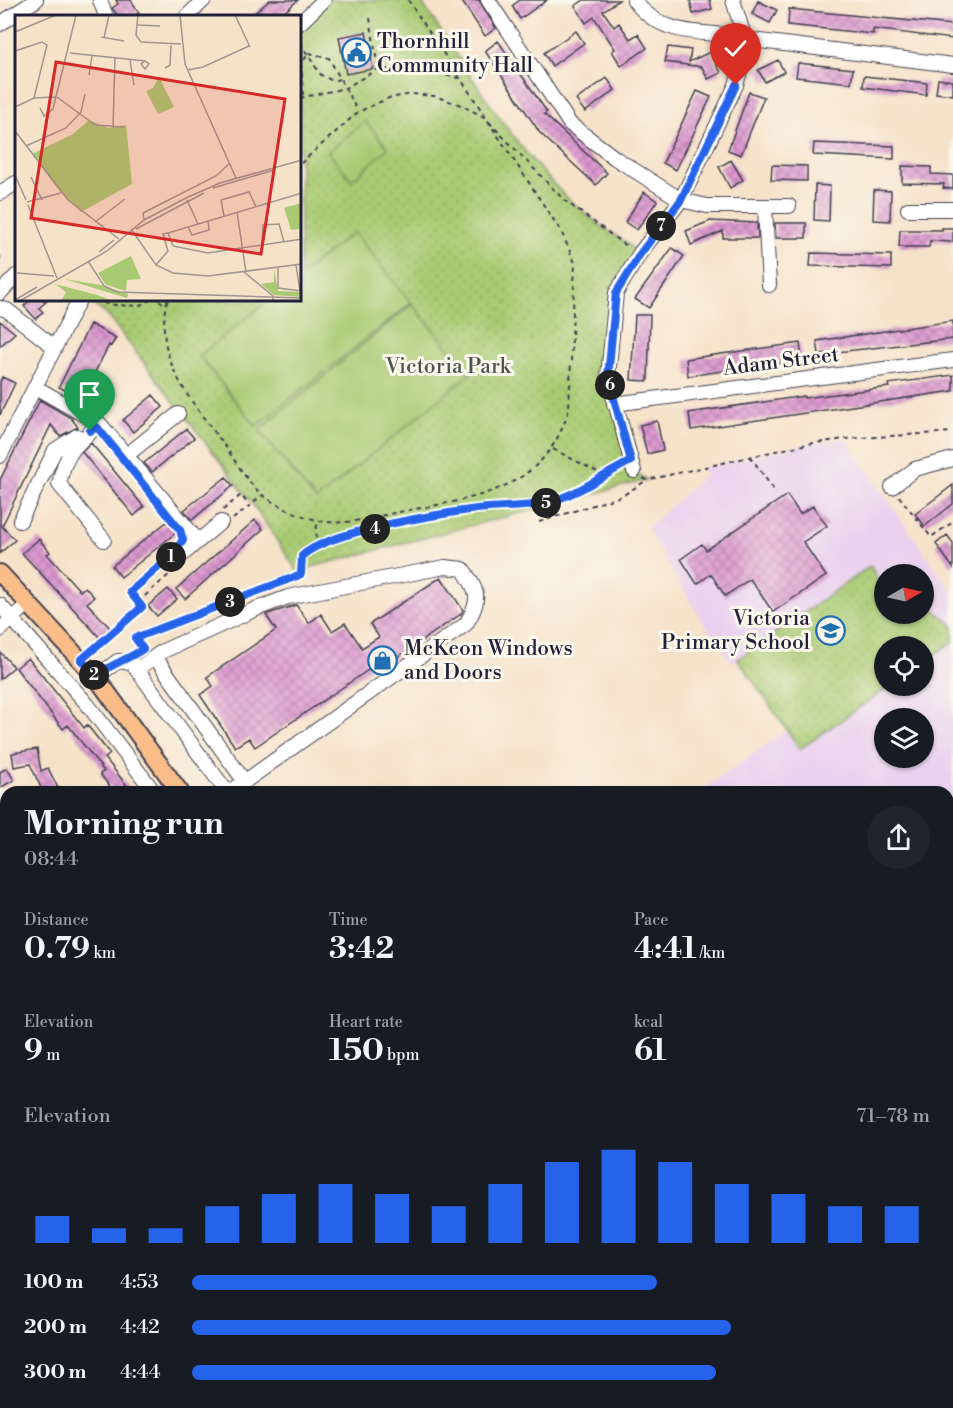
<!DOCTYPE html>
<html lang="en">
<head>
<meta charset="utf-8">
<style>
  :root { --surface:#171b24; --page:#20242c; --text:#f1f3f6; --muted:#9ea1a6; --accent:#2563eb }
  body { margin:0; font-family:"Libre Bodoni",serif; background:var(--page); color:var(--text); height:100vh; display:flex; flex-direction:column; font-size:22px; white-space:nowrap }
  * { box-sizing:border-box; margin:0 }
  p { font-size:20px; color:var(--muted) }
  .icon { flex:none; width:33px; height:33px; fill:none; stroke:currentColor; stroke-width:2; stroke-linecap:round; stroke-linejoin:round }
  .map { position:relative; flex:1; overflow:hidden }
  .panel { position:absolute; left:0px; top:786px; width:954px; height:622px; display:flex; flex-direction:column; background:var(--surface); border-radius:18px 18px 0 0; box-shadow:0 2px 4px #0004 }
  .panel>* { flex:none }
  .needle { width:39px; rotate:81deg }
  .buttons { position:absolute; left:874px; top:564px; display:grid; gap:12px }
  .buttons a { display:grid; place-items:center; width:60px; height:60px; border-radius:50%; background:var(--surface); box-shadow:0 2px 4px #0004; font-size:30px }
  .pin { position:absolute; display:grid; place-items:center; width:51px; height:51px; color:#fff; margin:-62px -26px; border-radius:50% 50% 50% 0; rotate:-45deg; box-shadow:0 0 6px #0007 }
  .pin .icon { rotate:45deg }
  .km { position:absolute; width:30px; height:30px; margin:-15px; border-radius:50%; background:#222; color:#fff; font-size:16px; line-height:30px; text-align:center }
  .round { display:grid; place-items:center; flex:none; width:63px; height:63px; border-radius:32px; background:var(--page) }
  .head { display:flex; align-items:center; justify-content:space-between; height:102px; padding:0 24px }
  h1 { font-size:33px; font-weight:700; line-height:45px }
  .metrics { display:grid; grid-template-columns:repeat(3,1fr); gap:9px; height:102px; padding:6px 24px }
  .metrics div { display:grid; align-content:center }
  .metrics b { font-size:30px; font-weight:700 }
  .metrics small { font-size:16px; font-weight:400 }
  .metrics p { font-size:16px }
  .chart { height:168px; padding:12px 24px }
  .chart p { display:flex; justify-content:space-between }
  .chart svg { width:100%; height:108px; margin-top:6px; stroke:var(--accent); stroke-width:6 }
  ul { padding:0 24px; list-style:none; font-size:20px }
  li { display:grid; grid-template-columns:96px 72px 1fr; align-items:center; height:45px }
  li i { height:15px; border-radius:8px; background:var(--accent) }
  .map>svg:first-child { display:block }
  .built { fill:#e9d2ee; fill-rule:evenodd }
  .industrial { fill:url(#industrial-grid) }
  .green { fill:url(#green-dots); stroke:#667656; stroke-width:1.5 }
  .pitch { fill:#a9ca72; stroke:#667656; stroke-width:1.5 }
  .building { fill:url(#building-cross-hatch) }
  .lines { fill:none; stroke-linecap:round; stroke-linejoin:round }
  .minor-casing { stroke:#423f50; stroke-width:16 }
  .major-casing { stroke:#423f50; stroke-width:20 }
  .path { stroke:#423f50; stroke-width:2; stroke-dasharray:4.5 4.5; stroke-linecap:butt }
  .minor { stroke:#fff; stroke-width:14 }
  .major { stroke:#f8bd89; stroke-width:16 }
  .route-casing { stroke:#fff; stroke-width:12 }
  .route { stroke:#2563eb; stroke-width:8 }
  .labels { text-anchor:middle; stroke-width:6; stroke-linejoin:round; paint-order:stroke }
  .poi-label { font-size:21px; fill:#22223b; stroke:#fbf7ec; text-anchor:start }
  .street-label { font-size:21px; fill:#22223b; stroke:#fbf7ec }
  .park-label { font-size:21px; fill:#4a544c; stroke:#fbf7ec }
  .inset-road { fill:none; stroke:#a19590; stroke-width:1.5 }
  .view { fill:#d62828; fill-opacity:0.15; stroke:#d62828; stroke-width:3 }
  .inset-edge { fill:none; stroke:#22223b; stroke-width:3 }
</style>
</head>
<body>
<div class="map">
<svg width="953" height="1408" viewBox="0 0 953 1408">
  <defs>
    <pattern id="industrial-grid" width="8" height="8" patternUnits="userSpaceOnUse" patternTransform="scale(1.5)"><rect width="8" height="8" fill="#c9bfd7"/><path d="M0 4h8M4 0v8" fill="none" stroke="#aca4b9"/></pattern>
    <pattern id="green-dots" width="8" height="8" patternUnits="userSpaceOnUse" patternTransform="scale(1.5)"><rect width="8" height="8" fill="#a9ca72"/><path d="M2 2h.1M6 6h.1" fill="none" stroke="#91ad64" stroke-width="1.8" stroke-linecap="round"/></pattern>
    <pattern id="building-cross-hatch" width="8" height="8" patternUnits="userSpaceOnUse" patternTransform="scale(1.5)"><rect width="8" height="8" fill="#dd9ad0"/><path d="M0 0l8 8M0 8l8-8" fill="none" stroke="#b37daa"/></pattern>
  </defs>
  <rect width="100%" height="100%" fill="#fbf7ec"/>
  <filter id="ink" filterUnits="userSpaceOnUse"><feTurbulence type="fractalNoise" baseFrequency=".0167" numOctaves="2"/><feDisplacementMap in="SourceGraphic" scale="12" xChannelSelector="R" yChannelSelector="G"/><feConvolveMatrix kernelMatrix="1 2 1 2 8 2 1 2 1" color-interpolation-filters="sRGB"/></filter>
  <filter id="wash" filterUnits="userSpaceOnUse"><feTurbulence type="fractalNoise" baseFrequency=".008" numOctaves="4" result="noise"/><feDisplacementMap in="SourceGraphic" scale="24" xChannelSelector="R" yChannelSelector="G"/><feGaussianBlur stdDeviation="1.35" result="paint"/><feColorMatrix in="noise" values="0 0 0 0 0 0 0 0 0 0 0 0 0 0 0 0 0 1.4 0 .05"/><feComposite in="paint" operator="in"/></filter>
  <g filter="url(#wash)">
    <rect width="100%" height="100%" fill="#f5e2c9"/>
    <!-- built -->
    <path class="built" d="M845,439L953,593V848L948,852V792H699L787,730L738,659L732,662L697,613L647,528L705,475L703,468L807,444ZM885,574H924V614H885ZM885,646H924V686H885ZM885,718H924V758H885Z
      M948,1007L953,1015V1299L948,1302Z
      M579,1403H798L790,1408H581Z"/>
    <!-- industrial -->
    <path class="industrial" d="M953,852V1003L948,995V855Z"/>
    <!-- green -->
    <path class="green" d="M324,0H420C465,66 507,138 564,195C586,217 615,235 640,253L616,293L608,377L634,471L647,480L297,571L252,503L108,316L88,300H300V23Z
      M870,566C881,582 885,595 885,614H924L927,604L953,625V642L924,662V646H885V686H890L800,749L738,659Z"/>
    <!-- pitch -->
    <path class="pitch" d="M365,121L388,148L352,180L328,152Z
      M354,232L411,303L256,426L199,356L269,300H300V275Z
      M412,304L470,374L316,500L259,430Z"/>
    <g id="blocks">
      <!-- building -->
      <path class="building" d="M116,0H131L139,13L133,16H118L112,8L118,4Z
        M270,0H298L280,16H251Z
        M461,0H479L496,28L485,36Z
        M520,0H547L520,19L512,6Z
        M584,0H619L603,11L614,27L619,23L630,39L638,34L647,48L621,66L612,51L615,49L594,17L586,23L575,6Z
        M690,0H710L712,9L693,14Z
        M758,1L777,10L770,23L752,14Z
        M789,9L953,25V39L873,29V34L788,25Z
        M576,31L584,43L552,66L544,53Z
        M366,32L373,69L346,74L339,37Z
        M498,41L547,112L544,114L607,173L596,185L540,133L485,51Z
        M668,47L691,50L689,62L710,52L721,73L708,79L702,67L665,62Z
        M778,60L784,72L765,82L758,70Z
        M798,63L853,69L851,83L796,77Z
        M864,76L927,83L926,95L863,87Z
        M607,78L615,90L585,112L576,100Z
        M938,79L953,81V95L936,93Z
        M697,91L711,97L676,170L663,163Z
        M749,92L764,97L741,155L728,150Z
        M814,143L894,146V159L813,155Z
        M731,160L743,180L730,188L719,167Z
        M772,165L807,166V181L771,180Z
        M902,166L931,167V174L953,175V189L943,188L944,184L902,183Z
        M815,185L830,186L829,221L814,220Z
        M874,190L891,191L890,221L873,220Z
        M644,192L657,201L637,230L625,222Z
        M710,221L757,223L758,238H723V231L691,245L686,231Z
        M775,223H806V238H776Z
        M942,228H953V242L930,241L929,247H899L900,230H942Z
        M672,248L684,256L649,308L635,299Z
        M811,253L891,255V268L810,266Z
        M30,300H48L39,308L43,312L36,319L24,306Z
        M635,315H650L648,381L631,380Z
        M0,321L15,333L0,346Z
        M953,321V339L819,354L817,341Z
        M90,324L116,338L111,346L109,345L95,372L84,400L59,387Z
        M800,343L802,360L688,376L686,359Z
        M953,375V391L691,430L689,413L804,396V398L889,387L888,384Z
        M2,377L15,383L0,415V382Z
        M153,395L163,407L133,432L123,420Z
        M40,400L71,418L78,427L60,436L51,425L2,526L15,540L0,553V480Z
        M657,421L663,450L647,454L640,425Z
        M186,429L194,438L152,472L144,463Z
        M91,443L144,507L134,516L82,452Z
        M226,477L233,486L192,520L184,510Z
        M953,485V504L925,526L915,514Z
        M787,495L800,514L813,506L827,526L803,542L826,576L773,612L750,579L725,596L711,574L697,584L681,559L702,544L706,550Z
        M169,520L178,531L121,577L112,566Z
        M255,520L263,529L185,599L176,589Z
        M947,535L953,543V568L936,544Z
        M39,539L50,552L47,554L80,591L85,587L94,597L87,603L111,629L101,639L22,553Z
        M441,577L463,610L461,614L377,671L374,666L255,747L249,738L235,747L200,695L213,686L207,677L276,630L266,615L268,614L296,605L309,623L321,614L332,631L345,623L362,648L379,637L370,624Z
        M168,589L177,599L157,616L148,606Z
        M0,652L14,667L0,679Z
        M28,658L84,728L87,725L110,754L105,758L128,787L121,792H114L100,774L104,771L68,725L63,729L16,668Z
        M37,749L41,771L48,768L60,792H43L30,764L14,767L12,753Z
        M7,768L14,780L0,788V772Z"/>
    </g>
  </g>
  <g filter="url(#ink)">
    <use href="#blocks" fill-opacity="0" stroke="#423f50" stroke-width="1.5"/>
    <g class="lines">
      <defs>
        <path id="minor" d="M100,0L106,16
          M488,0L570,124L615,158L681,200L707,206H789
          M634,0C661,37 702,32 744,36V39L953,65
          M733,0L744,36
          M187,16L204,0
          M300,23L324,0
          M0,24L36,0
          M0,193L16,183
          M765,207L769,285
          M908,209H953
          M0,293L16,276
          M0,308L7,310L55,348
          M35,387L100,424L198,541
          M614,404L953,360
          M100,424C76,444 65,453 59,484L104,540
          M127,455L178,414
          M0,456L79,300
          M634,471L608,377L616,293L640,253L681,200L736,85L744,58V39
          M892,487L915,469L953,459
          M20,521L55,450L77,436
          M176,560L221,522
          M0,605L88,705L154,792
          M0,630L29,603
          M155,657L245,782
          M137,669L163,651L256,609L288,597L445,567L463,569C479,593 481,599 466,624L230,792
          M96,677L118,661L132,663L227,792
          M0,815L6,812
          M948,852L953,848
          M0,855L6,852
          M948,984L953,991
          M948,1096V1097
          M948,1156L953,1163
          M0,1241L6,1261
          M948,1292L953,1289
          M0,1299L6,1297
          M182,1402L184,1408
          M311,1402L313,1408
          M510,1402L513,1408
          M760,1402L764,1408
          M57,1408L76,1402"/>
        <path id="major" d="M0,573L96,677L180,792
          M530,1402L532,1408"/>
      </defs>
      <!-- minor casing -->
      <use href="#minor" class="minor-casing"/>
      <!-- major casing -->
      <use href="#major" class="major-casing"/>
      <!-- path -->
      <path class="path" d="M408,0L486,117
        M370,18L378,69
        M300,43L321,75L333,81L339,79
        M309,53L329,58L358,112
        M303,95L301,64L309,53
        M300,98L345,88L378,69L419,70L459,78
        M489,122L564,200L629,248
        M0,255V271
        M95,300C108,306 123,305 138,306L150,300
        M159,300L166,305
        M168,300C164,307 165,314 164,322C162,371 198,409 225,446C237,463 248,484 264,496C279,507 296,514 313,519C340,528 373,517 399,512C473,498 545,493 569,409L575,263L561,231L486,118L461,105L434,96L412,94L389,98L358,112L300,164
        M553,449L603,475
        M750,456L776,493
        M643,478L647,480L807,444L845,439L953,432
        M899,496L931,537L953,522
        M223,510L241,495L249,505
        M233,519L263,495
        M539,522L622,496L647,480
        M316,547L317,521
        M138,602L172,572
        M143,649L135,638L297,577L301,574L302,556C324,535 444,512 479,508C502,506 525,509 547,503C574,496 597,479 621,466
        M90,652L142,607L130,593L163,564
        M948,1199L953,1195
        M572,1402L574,1408"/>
      <!-- minor -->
      <use href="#minor" class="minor"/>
      <!-- major -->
      <use href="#major" class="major"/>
    </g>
  </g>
  <g class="lines" filter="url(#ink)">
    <defs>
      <path id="route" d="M90,431L97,427L180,530L183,540L169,558L130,592L142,607L81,660L96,676C111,664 127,660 143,649L135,638L297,576L301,574L302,556C328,531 439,514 477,509C500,506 522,508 545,503C576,496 603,475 631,461L608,377L616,293L640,254L681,200L736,85"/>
    </defs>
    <!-- route casing -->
    <use href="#route" class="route-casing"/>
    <!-- route -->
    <use href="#route" class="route"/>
  </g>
  <!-- icons -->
  <defs>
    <symbol id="civic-ring" viewBox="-11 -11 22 22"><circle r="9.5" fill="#fbf7ec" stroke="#1f6fb2" stroke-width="1.5"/><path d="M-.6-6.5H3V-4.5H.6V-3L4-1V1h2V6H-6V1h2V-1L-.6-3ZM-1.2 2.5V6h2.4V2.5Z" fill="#1f6fb2"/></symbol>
    <symbol id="school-ring" viewBox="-11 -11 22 22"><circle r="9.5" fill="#fbf7ec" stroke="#1f6fb2" stroke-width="1.5"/><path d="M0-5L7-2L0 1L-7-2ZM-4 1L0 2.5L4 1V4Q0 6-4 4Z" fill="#1f6fb2"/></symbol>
    <symbol id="shop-ring" viewBox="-11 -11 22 22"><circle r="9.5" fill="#fbf7ec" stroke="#1f6fb2" stroke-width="1.5"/><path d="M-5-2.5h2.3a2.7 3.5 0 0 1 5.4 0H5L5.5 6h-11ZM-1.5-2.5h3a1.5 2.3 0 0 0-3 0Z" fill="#1f6fb2"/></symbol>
  </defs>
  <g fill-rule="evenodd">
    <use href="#civic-ring" x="340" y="36" width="33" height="33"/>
    <use href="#school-ring" x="814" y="614" width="33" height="33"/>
    <use href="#shop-ring" x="366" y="644" width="33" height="33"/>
  </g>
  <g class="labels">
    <!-- poi labels -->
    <g class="poi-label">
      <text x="377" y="48">Thornhill<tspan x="377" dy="24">Community Hall</tspan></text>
      <text x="810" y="625" text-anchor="end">Victoria<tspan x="810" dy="24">Primary School</tspan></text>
      <text x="404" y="655">McKeon Windows<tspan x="404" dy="24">and Doors</tspan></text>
    </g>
    <!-- street labels -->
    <g class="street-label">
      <text transform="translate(781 361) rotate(-7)" y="7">Adam Street</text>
    </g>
    <!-- park labels -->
    <g class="park-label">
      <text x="448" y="373">Victoria Park</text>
    </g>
  </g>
  <!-- overview -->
  <g transform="translate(15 15)">
    <rect width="286" height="286" fill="#f5e2c9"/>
    <path d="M144,62L159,92L143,99L131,76L138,73ZM74,105L93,113L111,110L117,169L66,197L46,178L17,139L58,119ZM286,188V223H285L284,214L276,215L269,193ZM116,241L126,264L112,265L111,276L91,270L83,258ZM259,254L263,276L286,277V282L259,280L246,269L259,267ZM49,264L86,270L113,279L112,283ZM40,269L82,280L99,286H46L51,277Z" fill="#a9ca72"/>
    <path d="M89,136L106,164L79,179L63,151Z" fill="#a9ca72"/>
    <path class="inset-road" d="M123,0L121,20L126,27L166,29M165,0L170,49L221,163M220,0L235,32M123,10L145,11M0,17L41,0M86,22L109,26M89,23L94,0M0,36L27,27L32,30L19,83M55,38L130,46L134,49L130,54L126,49L130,46M115,45L119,70M150,53L155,50L156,30M173,55L188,52L234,31M74,60L77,41M42,82L80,110L109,112M0,92L19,83L41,82M25,93L29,101L38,94L61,0M98,113L100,43M0,116L53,185L104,224M11,131L51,113L66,97L70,79M0,160L11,185M16,162L27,185M198,173L259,155M172,185L183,209M12,187L46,178M13,190L42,263M222,197L231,257M209,201L206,185L234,177L241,192M129,205L128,198L201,161L215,148M80,207L110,184M173,212L177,220L194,215L193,206M116,214L141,250L158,258L193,261L287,249M121,214L189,178M247,230L248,210L264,209L269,227M158,231L153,218L287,178M158,231L193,238L287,224M84,237L99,225M73,246L89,271L102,277L287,283M141,250L153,236L148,219L153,218M281,250L285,276M263,252V273L287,276M229,257L258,281V287M2,258L39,261M0,285L22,272M3,287L92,236L129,205L171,183L205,168L287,145"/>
    <path class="view" d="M41,47L270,84L246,239L16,203Z"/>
    <rect width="286" height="286" class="inset-edge"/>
  </g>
</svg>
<div class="buttons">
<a><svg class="needle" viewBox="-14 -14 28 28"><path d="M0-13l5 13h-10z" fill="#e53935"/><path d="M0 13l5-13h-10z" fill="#9ea1a6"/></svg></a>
<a><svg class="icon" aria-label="locate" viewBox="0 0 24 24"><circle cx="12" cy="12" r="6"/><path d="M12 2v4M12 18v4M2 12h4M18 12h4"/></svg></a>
<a><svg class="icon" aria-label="layers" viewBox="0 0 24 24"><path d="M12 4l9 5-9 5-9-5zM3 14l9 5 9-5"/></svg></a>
</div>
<div class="pin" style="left:90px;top:431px;background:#1e9e55"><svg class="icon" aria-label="arrive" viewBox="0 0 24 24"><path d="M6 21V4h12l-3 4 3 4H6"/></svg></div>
<div class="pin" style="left:736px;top:85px;background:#d93025"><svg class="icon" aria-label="check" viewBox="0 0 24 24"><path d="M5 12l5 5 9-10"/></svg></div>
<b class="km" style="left:171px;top:557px">1</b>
<b class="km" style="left:94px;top:675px">2</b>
<b class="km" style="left:230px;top:602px">3</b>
<b class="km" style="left:375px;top:529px">4</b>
<b class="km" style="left:546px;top:503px">5</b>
<b class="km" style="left:610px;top:385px">6</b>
<b class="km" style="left:661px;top:226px">7</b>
<section class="panel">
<div class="head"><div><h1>Morning run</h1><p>08:44</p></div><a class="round"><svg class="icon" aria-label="share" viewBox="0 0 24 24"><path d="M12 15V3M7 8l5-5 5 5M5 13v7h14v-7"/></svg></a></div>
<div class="metrics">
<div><p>Distance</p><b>0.79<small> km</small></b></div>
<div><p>Time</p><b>3:42</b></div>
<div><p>Pace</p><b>4:41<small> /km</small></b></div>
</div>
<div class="metrics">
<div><p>Elevation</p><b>9<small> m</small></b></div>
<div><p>Heart rate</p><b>150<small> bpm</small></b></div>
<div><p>kcal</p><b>61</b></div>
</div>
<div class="chart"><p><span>Elevation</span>71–78 m</p>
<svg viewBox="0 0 160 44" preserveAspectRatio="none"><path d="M5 44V33M15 44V38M25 44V38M35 44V29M45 44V24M55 44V20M65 44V24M75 44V29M85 44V20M95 44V11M105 44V6M115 44V11M125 44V20M135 44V24M145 44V29M155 44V29"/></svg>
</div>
<ul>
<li><b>100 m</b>4:53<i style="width:63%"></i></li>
<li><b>200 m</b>4:42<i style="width:73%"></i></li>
<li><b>300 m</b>4:44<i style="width:71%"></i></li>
</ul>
</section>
</div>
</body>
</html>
